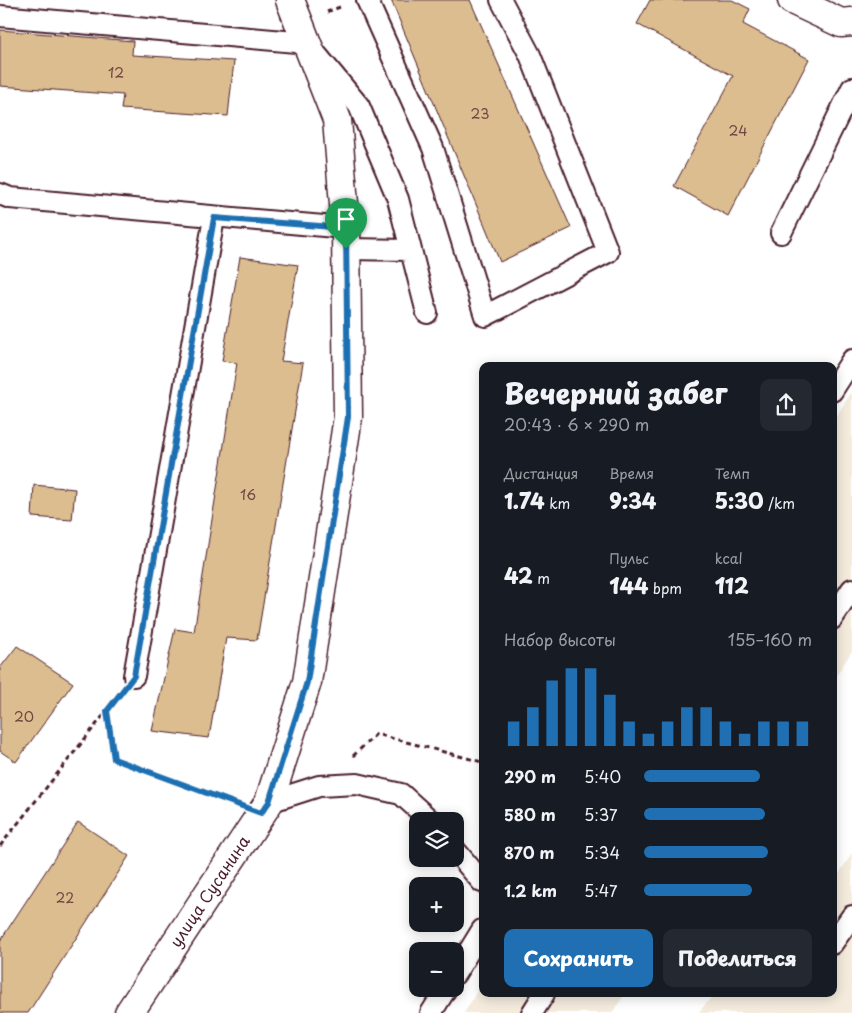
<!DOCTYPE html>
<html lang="ru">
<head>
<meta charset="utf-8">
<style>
  :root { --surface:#171b24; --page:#242831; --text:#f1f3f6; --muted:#9ea1a6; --accent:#1f6fb2 }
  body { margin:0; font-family:"Playpen Sans",sans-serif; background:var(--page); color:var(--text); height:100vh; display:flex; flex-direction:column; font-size:19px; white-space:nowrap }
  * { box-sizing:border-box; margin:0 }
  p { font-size:16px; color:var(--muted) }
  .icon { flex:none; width:28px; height:28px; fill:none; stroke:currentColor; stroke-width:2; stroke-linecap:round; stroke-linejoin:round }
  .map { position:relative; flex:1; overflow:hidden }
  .sheet { position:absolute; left:479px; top:362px; width:358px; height:635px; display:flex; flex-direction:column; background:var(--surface); border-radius:10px; box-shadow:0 2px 12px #0003 }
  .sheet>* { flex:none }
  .tools { position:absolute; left:409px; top:812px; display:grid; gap:10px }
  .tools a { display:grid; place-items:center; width:55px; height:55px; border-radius:10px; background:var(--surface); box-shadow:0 2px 12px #0003; font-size:25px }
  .pin { position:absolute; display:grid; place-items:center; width:42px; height:42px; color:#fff; margin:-51px -21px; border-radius:50% 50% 50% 0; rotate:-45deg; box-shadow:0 0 5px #0007 }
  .pin .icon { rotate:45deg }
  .round { display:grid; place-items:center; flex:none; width:52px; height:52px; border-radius:10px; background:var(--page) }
  .summary { display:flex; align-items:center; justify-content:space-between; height:85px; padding:0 25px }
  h1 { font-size:28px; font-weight:800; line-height:38px }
  .stats { display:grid; grid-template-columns:repeat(3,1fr); gap:8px; height:85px; padding:5px 25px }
  .stats div { display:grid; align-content:center }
  .stats b { font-size:21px; font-weight:800 }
  .stats small { font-size:14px; font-weight:400 }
  .stats p { font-size:14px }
  .chart { height:140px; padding:10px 25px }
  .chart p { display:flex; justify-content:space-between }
  .chart svg { width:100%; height:90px; margin-top:5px; stroke:var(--accent); stroke-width:6 }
  .cta { display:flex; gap:10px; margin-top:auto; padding:10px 25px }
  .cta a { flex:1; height:58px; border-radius:10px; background:var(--accent); color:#fff; font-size:20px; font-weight:800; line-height:58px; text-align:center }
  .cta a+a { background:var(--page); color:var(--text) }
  ul { padding:0 25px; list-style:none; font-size:16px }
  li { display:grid; grid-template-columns:80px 60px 1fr; align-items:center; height:38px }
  li i { height:12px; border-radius:6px; background:var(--accent) }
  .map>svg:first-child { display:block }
  .built { fill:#f4ebdd }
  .building { fill:#dcbd8f; stroke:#4a1f2b }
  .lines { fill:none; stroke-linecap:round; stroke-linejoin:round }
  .service-casing { stroke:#4a1f2b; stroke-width:24 }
  .minor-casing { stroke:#4a1f2b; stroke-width:31 }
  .path { stroke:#4a1f2b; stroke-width:3; stroke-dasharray:5 4; stroke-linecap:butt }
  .service { stroke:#fff; stroke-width:20 }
  .minor { stroke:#fff; stroke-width:28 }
  .route-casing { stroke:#fff; stroke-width:10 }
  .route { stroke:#1f6fb2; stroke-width:6 }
  .labels { text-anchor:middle; stroke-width:4.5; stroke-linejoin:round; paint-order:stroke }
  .number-label { font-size:14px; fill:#6e4644 }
  .street-label { font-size:16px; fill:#4a1f2b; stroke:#fff }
</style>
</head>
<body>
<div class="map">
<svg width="852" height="1013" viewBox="0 0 852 1013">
  <rect width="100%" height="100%" fill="#fff"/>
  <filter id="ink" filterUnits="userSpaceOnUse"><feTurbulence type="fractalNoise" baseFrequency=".02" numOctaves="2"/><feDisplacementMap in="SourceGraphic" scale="10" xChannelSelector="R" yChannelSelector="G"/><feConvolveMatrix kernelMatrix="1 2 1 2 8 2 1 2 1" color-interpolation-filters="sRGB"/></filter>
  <g filter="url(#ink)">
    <!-- built -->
    <path class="built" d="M852,391V651L833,681V422Z
      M852,853V1013H698L714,994H832L833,883Z
      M482,983V994H625L612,1013H464Z"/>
    <!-- building -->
    <path class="building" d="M391,0H470L571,228L500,262Z
      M650,0H732L750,9L743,24L809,59L728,216L674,186L733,76L637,24Z
      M0,30L133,41L132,55L234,61L228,116L121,109L123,95L0,86Z
      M240,257L298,265L281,361L303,363L257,640L226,638L209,738L152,731L175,629L194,632L237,363L222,361Z
      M34,485L75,489L72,520L32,517Z
      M17,646L73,683L16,762L0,751V668Z
      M78,822L129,856L28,1013H0V941Z"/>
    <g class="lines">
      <defs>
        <path id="service" d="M367,0L433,148L485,316L608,252L530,55L501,0
          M0,16L307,43L359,106L398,199L427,313
          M0,194L10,198L346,228
          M781,233L852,88
          M346,249L411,250
          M832,391L852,360
          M832,619L852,589
          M134,676L214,218
          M269,802L319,786L357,784L401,794L431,821
          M455,850L482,882
          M832,944L852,916
          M455,974L482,930
          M431,1013L446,989
          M532,1013L544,994"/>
        <g id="minor">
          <path d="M792,0L841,23L852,22"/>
          <path id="s1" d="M129,1013L269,802L307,682L348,417L346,228L337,120L290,0"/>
        </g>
      </defs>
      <!-- service casing -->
      <use href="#service" class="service-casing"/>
      <!-- minor casing -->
      <use href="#minor" class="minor-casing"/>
      <!-- path -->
      <path class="path" d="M327,12L340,7
        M107,712L114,759L232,802
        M353,756L376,734L482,762
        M0,846L118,697"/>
      <!-- service -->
      <use href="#service" class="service"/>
      <!-- minor -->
      <use href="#minor" class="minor"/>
    </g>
  </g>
  <g class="lines" filter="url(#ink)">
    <defs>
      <path id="route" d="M214,218L346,228L348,417L307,682L269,802L261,813L114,759L107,711L134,676Z"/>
    </defs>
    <!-- route casing -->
    <use href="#route" class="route-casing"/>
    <!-- route -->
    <use href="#route" class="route"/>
  </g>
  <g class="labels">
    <!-- number labels -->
    <g class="number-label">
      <text x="116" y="78">12</text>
      <text x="480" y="119">23</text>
      <text x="738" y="136">24</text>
      <text x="248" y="500">16</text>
      <text x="24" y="722">20</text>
      <text x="65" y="903">22</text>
    </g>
    <!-- street labels -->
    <g class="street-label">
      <text dy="6" stroke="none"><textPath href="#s1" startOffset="146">улица Сусанина</textPath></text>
    </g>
  </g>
</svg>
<div class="tools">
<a><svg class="icon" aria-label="layers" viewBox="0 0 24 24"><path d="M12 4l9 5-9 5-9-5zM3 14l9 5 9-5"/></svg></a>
<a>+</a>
<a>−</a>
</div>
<div class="pin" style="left:346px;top:249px;background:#1e9e55"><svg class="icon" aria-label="arrive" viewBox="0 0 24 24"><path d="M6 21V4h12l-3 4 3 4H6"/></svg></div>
<section class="sheet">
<div class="summary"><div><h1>Вечерний забег</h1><p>20:43 · 6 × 290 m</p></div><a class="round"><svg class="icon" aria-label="share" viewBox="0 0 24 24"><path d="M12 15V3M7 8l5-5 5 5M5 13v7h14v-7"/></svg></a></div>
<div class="stats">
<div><p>Дистанция</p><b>1.74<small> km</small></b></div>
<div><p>Время</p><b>9:34</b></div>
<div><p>Темп</p><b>5:30<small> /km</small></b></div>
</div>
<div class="stats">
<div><b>42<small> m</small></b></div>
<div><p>Пульс</p><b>144<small> bpm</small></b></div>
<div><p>kcal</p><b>112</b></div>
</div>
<div class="chart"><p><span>Набор высоты</span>155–160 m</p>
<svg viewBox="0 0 160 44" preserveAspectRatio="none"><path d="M5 44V32M15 44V25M25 44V12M35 44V6M45 44V6M55 44V19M65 44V32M75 44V38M85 44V32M95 44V25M105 44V25M115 44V32M125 44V38M135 44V32M145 44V32M155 44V32"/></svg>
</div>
<ul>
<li><b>290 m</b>5:40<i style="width:69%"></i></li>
<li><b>580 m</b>5:37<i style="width:72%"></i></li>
<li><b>870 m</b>5:34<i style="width:74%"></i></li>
<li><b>1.2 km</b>5:47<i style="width:64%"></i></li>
</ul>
<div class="cta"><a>Сохранить</a><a>Поделиться</a></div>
</section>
</div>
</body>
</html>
